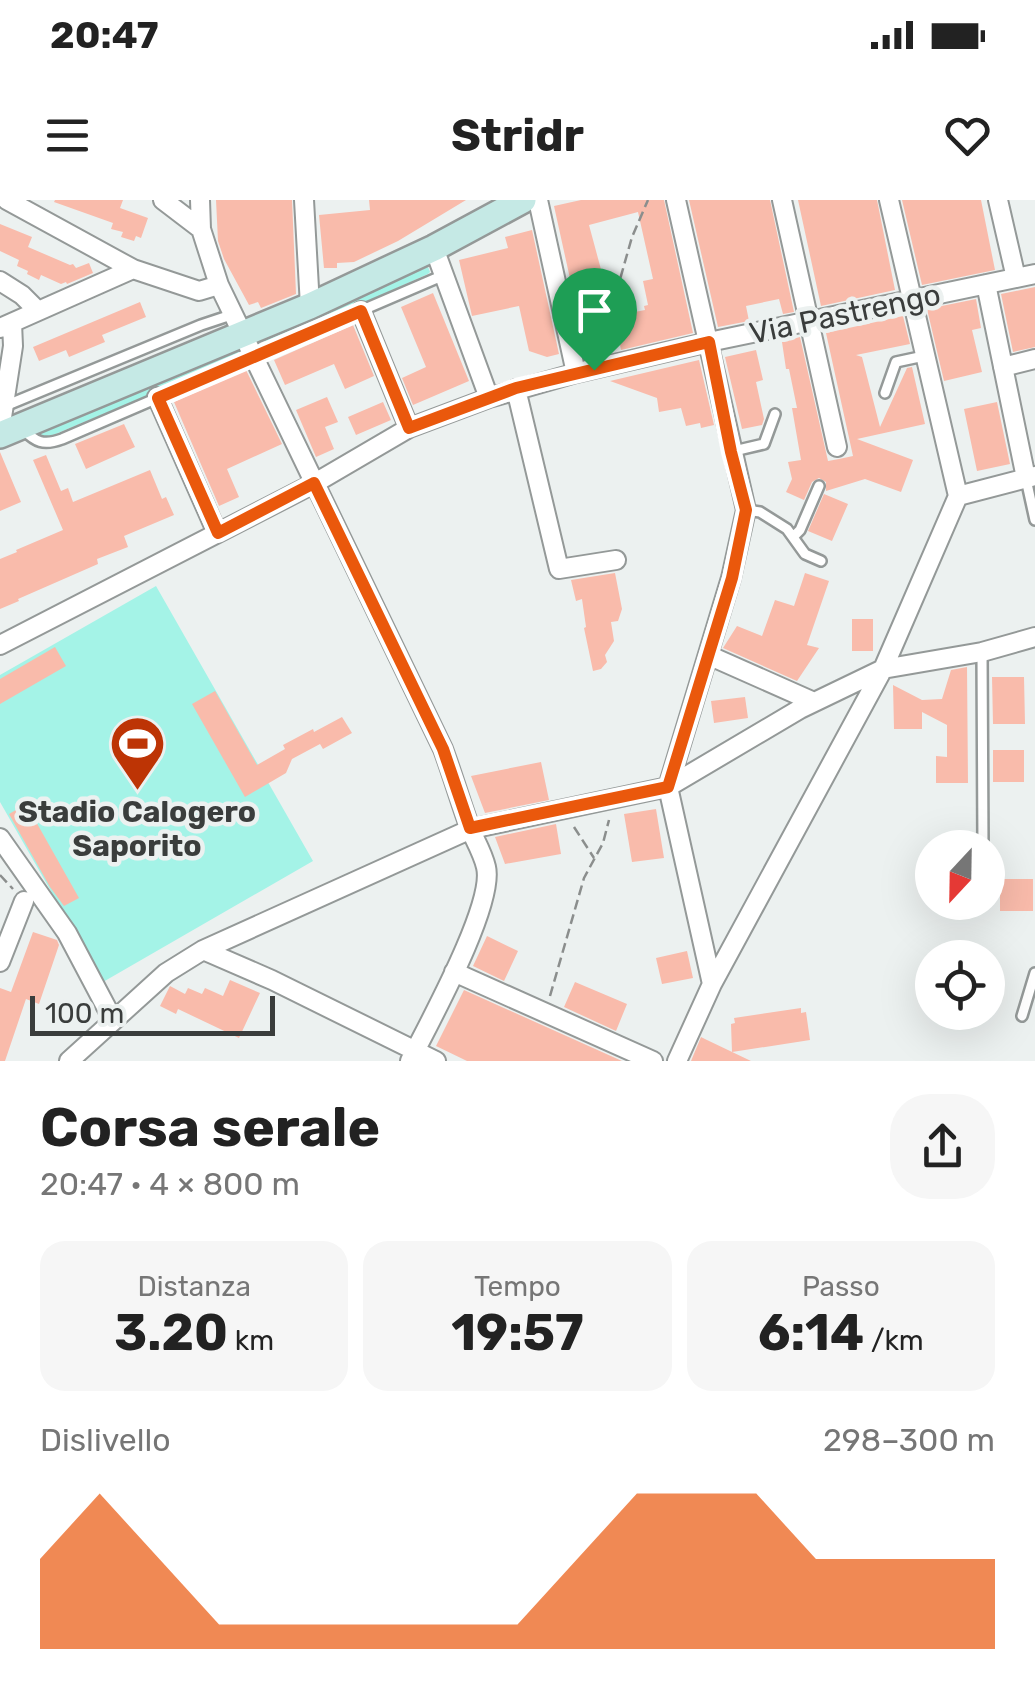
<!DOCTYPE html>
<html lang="it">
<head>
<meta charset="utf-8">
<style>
  :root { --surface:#fff; --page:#f6f6f6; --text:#222; --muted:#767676; --accent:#ea580c }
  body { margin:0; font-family:Rubik,sans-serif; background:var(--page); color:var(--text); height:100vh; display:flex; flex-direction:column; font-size:38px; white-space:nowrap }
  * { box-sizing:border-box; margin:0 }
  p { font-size:32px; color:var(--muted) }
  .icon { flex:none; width:55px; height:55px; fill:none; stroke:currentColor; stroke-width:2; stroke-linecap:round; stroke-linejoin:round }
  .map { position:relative; height:861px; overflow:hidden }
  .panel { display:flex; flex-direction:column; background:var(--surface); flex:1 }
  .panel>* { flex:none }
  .needle { width:65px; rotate:202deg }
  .controls { position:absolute; left:915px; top:630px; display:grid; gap:20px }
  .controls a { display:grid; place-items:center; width:90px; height:90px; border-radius:50%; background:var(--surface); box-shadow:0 10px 40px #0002; font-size:50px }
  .scale { position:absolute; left:30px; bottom:25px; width:245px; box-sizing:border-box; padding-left:10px; border:5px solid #3a3d3c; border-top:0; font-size:28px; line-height:35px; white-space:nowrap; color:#3a3d3c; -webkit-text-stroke:8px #ecf1f0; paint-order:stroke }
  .pin { position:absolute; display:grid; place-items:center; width:85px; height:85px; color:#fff; margin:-102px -42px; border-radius:50% 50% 50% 0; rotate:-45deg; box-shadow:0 0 10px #0007 }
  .pin .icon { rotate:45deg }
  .round { display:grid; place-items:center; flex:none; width:105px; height:105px; border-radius:40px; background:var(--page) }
  .overview { display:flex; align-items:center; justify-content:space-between; height:170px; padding:0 40px }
  h1 { font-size:55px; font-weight:700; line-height:75px }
  .stats { display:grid; grid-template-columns:repeat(3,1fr); gap:15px; height:170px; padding:10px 40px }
  .stats div { display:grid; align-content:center; border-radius:25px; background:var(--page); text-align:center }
  .stats b { font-size:50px; font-weight:700 }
  .stats small { font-size:28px; font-weight:400 }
  .stats p { font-size:28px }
  .chart { height:280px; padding:20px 40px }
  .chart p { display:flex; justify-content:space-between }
  .chart svg { width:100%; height:180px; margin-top:10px; fill:var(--accent); opacity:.7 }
  .status { display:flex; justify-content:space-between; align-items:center; height:70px; padding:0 50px; background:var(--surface); direction:ltr }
  .status svg { height:28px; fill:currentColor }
  header { display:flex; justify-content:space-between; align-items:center; height:130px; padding:0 40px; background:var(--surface); font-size:45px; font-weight:700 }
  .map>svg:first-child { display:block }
  .green { fill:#a4f3e7 }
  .building { fill:#f9bbab; fill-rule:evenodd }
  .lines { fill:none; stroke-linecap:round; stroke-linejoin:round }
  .service-casing { stroke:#949998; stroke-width:14 }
  .minor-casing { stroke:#949998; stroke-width:22 }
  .secondary-casing { stroke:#949998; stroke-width:30 }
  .path { stroke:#8b8e8d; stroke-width:2.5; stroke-dasharray:10 5; stroke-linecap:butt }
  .service { stroke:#fff; stroke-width:9 }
  .minor { stroke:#fff; stroke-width:18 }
  .secondary { stroke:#c5e9e5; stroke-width:25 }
  .route-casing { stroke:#fff; stroke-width:20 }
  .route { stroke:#ea580c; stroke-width:12 }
  .labels { text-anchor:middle; stroke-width:9; stroke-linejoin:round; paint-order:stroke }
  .street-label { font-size:30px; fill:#3a3d3c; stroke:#ecf1f0 }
  .poi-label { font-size:30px; font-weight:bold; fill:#3a3d3c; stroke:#ecf1f0 }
</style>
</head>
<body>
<div class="status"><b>20:47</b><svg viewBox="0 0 49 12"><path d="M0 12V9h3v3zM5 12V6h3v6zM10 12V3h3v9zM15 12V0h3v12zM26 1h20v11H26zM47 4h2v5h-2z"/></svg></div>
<header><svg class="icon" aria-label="menu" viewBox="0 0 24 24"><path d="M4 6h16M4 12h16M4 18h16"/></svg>Stridr<svg class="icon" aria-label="heart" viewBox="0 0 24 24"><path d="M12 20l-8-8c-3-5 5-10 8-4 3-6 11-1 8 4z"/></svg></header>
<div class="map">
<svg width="1035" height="861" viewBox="0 0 1035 861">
  <rect width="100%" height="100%" fill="#ecf1f0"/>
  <!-- green -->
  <path class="green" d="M428,67L430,72L428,74L269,145L264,143L266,138Z
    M241,148L244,155L46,238L41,236L42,231Z
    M156,386L313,661L103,782L0,602V475Z"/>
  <!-- building -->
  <path class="building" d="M55,0H123L120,8L148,18L141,38L136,36L134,41L121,37L123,32L111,29L113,23L54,2Z
    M216,0H292L296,94L261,108L258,102L249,105L224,59L218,41Z
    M369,0H466L398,41L354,62L337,63V68H324L319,15L370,10Z
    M581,0H664L693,133L621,150L618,134L584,142L554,6ZM638,12L653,79L643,81L648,105L644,106L645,110L609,117L616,85L606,88L589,25Z
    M689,0H770L794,112L783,114L779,99L746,106L749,121L718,127Z
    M798,0H877L895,90L821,106Z
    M902,0H981L995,70L922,85Z
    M0,24L32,37L28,47L70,65L73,64L76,68L89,63L93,73L67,84L66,82L61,84L41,75L39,80L27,74L28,71L17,66L19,60L0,51Z
    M532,30L559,154L547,157L529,151L519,106L472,116L459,60L508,48L505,37Z
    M1035,87V147L1013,152L1001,94Z
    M433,93L469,181L413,205L402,178L426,167L401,107Z
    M976,99L981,128L972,130L982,172L944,181L927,109Z
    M140,102L146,117L102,135L105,142L69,157L66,150L39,161L33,147Z
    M903,116L910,144L856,155L862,157L880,227L907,168L912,167L925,224L857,239L913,260L901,292L865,279L826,291V282L819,278L812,282L804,300L786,292L792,279L788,262L801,260L792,208H797L789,169H786L782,142L800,137L828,261L839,259L853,256L826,133Z
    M353,125L374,176L345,189L334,164L285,185L274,160Z
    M756,150L763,180L756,182L764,219L762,225L742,229L725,157Z
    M699,160L714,225L701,228L700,223L686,226L681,208L659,212L657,198L610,181Z
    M246,170L282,244L227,269L239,297L219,306L174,202Z
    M327,197L338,222L325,227L334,249L316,257L296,210Z
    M383,202L391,220L356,235L348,217Z
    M997,202L1010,264L977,271L964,209Z
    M124,224L135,247L86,269L75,244Z
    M0,252L21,302L0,311Z
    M46,255L61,291L68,288L73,302L150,270L162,299L166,297L174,315L124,336L128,347L97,359L98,364L18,399L19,401L0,409V359L17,352L16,350L63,330L33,260Z
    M824,294L848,304L832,341L808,331Z
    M615,373L622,409L618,421L611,422L614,441L605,455L607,462L601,469L593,471L584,428L586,427L582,399L576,401L571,380Z
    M805,373L829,381L807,445L819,448L797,481L723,448L737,426L762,436L775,400L794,406Z
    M852,419H873V451H852Z
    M55,447L66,466L0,504V479Z
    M967,467L968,583H936V556L947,557V525L922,512V529H894L893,485L922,500L942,499L951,470Z
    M992,477H1024L1025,524H993Z
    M215,491L257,565L285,549L283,545L313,529L314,532L342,517L352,533L323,549L320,544L292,559L286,573L245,597L192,504Z
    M745,497L748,518L714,523L711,501Z
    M993,550H1024V582H993Z
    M541,562L549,600L485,613L471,576Z
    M26,604L79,698L64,706L50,687L9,614Z
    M656,609L664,658L632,662L624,614Z
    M556,624L561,654L505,664L495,637Z
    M1000,679H1033V711H1000Z
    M33,732L57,740L59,745L39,804L26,799L5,861H0V788L11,792Z
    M487,736L518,751L504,781L473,766Z
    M687,751L693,778L662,784L656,758Z
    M230,780L260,793L239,838L178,809L176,814L160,806L170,786L185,794L188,788L202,794L205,788L223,796Z
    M575,782L627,804L616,831L564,807Z
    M464,790L622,861H467L436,846Z
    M801,808V813L806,812L810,840L732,852L731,824L735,823L734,818Z
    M701,837L707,840L751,861H691Z"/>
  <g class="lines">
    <defs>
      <path id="service" d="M885,193L896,162L924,156
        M5,206L201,125L234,114
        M22,229C36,242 43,246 62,239L444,75
        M734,251L764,244L775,214
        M1026,279L1035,320
        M746,310L760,312L787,329L805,354L821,361
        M793,337L800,330L819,286
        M982,452L983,648
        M1022,816L1035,773"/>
      <path id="minor" d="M7,0L133,69L199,91L219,85
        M163,0L201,29
        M200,0L201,29L219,85L443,549C453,576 461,604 471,631C476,642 483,654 486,667C495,704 429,823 410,861
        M304,0L310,106
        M538,0L576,173
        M676,0L746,310L731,378L668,587L712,784
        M782,0L837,247
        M889,0L958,296
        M998,0L1016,78
        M434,48L489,198
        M0,81L22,95L38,111
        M986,84L1026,278
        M361,111L409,228
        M0,128L133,69
        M1003,167L1035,159
        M516,189L559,369L616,360
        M157,197L217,333
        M0,230L13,146L12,123
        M0,445L315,283L409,228L489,198L576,173L709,142L1035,74
        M708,455L814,502
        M0,638L67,733L113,820
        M203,750L272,780L436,861
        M0,762L24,701
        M454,772L653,861
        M69,861L166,773L203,750L471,629L668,587L800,509L883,469L982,452L1035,437
        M677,861L712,784L883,469L958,296L1035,276"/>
      <path id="secondary" d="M0,235L310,106L434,48L523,0"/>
    </defs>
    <!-- service casing -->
    <use href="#service" class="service-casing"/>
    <!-- minor casing -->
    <use href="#minor" class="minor-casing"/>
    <!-- secondary casing -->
    <use href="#secondary" class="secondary-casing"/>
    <!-- path -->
    <path class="path" d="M600,150L632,37L648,0
      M574,627L594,658
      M0,675L13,689
      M550,796L584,678L603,643L609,620"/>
    <!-- service -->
    <use href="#service" class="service"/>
    <!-- minor -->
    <use href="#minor" class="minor"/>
    <!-- secondary -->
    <use href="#secondary" class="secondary"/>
  </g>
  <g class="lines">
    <defs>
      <path id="route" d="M361,111L409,228L516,188L709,142L731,252L746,310L732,378L668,587L470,628L443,549L314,283L218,333L158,198Z"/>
    </defs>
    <!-- route casing -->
    <use href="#route" class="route-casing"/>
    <!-- route -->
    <use href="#route" class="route"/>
  </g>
  <!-- icons -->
  <defs>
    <symbol id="stadium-pin" viewBox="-11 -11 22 30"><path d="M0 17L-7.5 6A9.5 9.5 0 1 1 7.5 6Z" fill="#bd3405" stroke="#ecf1f0"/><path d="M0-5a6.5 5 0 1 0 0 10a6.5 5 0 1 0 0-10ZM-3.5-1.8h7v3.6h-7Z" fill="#fff"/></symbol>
  </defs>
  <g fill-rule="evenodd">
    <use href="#stadium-pin" x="106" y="512" width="63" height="86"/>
  </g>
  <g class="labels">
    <!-- street labels -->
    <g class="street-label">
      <text transform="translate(845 114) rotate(-12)" y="10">Via Pastrengo</text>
    </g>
    <!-- poi labels -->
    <g class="poi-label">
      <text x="137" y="622">Stadio Calogero<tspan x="137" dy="34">Saporito</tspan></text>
    </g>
  </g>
</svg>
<div class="controls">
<a><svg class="needle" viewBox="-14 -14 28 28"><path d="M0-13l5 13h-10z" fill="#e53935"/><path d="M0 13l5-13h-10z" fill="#767676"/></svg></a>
<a><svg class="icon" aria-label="locate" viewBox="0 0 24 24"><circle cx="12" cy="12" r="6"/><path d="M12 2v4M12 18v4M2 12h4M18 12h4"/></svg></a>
</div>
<div class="scale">100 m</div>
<div class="pin" style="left:594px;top:170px;background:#1e9e55"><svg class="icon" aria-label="arrive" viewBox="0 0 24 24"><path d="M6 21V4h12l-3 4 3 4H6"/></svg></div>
</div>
<section class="panel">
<div class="overview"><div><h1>Corsa serale</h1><p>20:47 · 4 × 800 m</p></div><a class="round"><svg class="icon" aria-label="share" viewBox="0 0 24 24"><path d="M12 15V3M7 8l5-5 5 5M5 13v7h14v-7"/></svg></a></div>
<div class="stats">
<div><p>Distanza</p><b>3.20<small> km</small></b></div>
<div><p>Tempo</p><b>19:57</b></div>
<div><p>Passo</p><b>6:14<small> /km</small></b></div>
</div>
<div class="chart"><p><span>Dislivello</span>298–300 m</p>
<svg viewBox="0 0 160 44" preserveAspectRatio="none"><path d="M0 44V22L10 6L20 22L30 38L40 38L50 38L60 38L70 38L80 38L90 22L100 6L110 6L120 6L130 22L140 22L150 22L160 22V44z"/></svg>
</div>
</section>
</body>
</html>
